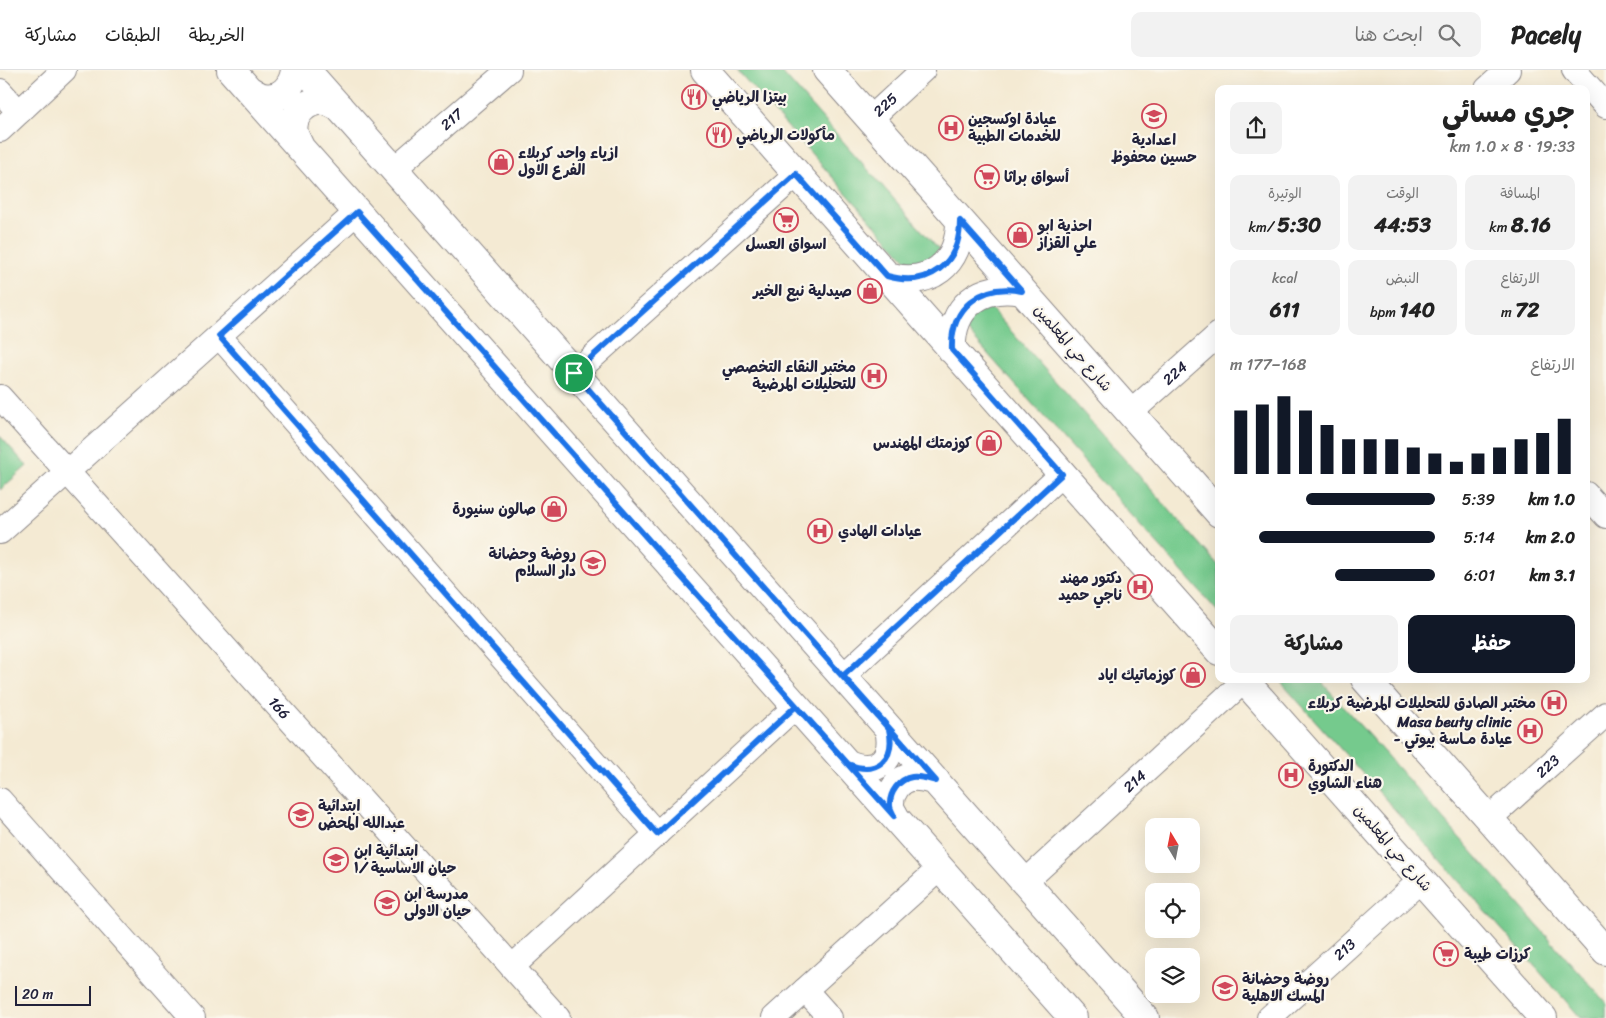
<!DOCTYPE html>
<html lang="ar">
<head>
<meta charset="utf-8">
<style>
  :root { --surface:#fff; --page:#f2f2f2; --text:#222; --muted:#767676; --line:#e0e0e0; --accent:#111827 }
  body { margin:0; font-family:Sriracha,"Playpen Sans Arabic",sans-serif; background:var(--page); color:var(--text); direction:rtl; height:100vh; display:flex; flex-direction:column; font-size:19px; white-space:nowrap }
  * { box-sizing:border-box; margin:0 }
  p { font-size:16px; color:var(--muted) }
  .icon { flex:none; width:28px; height:28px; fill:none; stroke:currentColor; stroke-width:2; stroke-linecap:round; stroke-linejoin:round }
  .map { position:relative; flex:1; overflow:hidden; direction:ltr }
  .drawer { position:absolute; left:1215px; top:15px; width:375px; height:598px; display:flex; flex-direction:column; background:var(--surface); border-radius:10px; box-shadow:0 5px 20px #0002; direction:rtl }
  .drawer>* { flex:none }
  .needle { width:32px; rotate:350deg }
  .controls { position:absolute; left:1145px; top:748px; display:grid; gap:10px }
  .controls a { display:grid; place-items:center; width:55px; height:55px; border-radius:10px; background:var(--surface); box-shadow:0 5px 20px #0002; font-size:25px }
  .scale { position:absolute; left:15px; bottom:12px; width:76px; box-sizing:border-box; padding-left:5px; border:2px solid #22223b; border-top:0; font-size:14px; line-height:18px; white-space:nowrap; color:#22223b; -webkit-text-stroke:4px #fbf7ec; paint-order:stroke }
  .pin { position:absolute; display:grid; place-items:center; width:42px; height:42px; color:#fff; margin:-21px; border:2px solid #fff; border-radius:50%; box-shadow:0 1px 5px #0007 }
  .round { display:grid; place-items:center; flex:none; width:52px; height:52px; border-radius:10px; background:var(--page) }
  .headline { display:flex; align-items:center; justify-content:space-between; height:85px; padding:0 15px }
  h1 { font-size:28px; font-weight:700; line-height:38px }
  .metrics { display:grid; grid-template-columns:repeat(3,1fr); gap:8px; height:85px; padding:5px 15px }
  .metrics div { display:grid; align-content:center; border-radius:10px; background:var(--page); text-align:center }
  .metrics b { font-size:21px; font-weight:700 }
  .metrics small { font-size:14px; font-weight:400 }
  .metrics p { font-size:14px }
  .chart { height:140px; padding:10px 15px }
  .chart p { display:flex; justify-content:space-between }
  .chart svg { width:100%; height:90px; margin-top:5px; stroke:var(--accent); stroke-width:6 }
  .button { display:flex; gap:10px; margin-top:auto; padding:10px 15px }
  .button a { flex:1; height:58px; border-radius:10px; background:var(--accent); color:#fff; font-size:20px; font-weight:700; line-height:58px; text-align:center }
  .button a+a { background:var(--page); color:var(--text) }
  ul { padding:0 15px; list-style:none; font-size:16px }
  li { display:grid; grid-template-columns:80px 60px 1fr; align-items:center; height:38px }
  li i { height:12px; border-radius:6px; background:var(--accent) }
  header { display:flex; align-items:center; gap:30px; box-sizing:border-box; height:70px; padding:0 25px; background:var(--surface); border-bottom:1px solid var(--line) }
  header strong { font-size:24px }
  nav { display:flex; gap:28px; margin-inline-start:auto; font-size:18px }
  .search { width:350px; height:45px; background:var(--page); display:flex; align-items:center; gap:12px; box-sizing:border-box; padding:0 18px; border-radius:10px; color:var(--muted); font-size:19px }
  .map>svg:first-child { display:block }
  .green { fill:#75ca8d; stroke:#4c7664 }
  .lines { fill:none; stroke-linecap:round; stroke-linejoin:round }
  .street-casing { stroke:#8b8687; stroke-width:26 }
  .secondary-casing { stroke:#8b8687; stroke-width:30 }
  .primary-casing { stroke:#8b8687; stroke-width:30 }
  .street { stroke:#fff; stroke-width:24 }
  .secondary { stroke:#fff; stroke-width:28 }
  .primary { stroke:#fff; stroke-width:28 }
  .route-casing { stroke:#fff; stroke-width:10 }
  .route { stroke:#1a73e8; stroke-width:6 }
  .labels { text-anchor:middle; stroke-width:4.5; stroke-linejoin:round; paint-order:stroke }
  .poi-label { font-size:15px; font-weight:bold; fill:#22223b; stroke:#fbf7ec; text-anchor:start }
  .street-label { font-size:15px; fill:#22223b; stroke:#fbf7ec }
</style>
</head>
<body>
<header>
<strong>Pacely</strong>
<div class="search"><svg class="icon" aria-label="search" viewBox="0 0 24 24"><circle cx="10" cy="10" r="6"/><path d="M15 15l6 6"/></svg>ابحث هنا</div>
<nav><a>الخريطة</a><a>الطبقات</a><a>مشاركة</a></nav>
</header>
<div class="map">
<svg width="1606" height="948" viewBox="0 0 1606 948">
  <rect width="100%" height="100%" fill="#fbf7ec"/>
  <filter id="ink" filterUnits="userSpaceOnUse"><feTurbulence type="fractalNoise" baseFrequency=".02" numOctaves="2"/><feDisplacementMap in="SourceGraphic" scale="10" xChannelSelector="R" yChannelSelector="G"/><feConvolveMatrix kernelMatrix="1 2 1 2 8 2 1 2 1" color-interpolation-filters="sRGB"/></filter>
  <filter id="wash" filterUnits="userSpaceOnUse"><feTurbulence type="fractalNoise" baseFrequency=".0096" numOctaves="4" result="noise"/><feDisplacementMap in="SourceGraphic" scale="20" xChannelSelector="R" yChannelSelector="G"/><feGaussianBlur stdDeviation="1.12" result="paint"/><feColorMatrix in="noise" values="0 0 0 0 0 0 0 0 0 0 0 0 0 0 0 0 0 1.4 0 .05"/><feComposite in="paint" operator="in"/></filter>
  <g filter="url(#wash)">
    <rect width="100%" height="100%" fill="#f4ead3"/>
    <!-- green -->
    <path class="green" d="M737,0H780L939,180L915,200Z
      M986,233L1219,496V543L962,255Z
      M0,366L27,396L0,420Z
      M1278,609H1319L1606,933V948H1581Z"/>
  </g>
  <g filter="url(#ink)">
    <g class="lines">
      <defs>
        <g id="street">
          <path d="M1574,0L1606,36"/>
          <path d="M1487,19L1508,0"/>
          <path d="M0,21L19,42"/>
          <path id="s1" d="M870,49L923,0"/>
          <path d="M0,60L64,0"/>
          <path id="s2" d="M394,99L509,0"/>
          <path d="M219,266L657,764"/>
          <path d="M575,303L797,104"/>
          <path id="s3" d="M0,327L558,948"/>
          <path id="s4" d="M1130,343L1219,264"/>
          <path d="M1586,424L1606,446"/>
          <path d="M0,462L357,142"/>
          <path d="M843,606L1062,404"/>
          <path d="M0,730L193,948"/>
          <path id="s5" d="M1489,749L1606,644"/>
          <path id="s6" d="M1025,812L1245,610"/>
          <path d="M512,897L796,636"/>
          <path d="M805,920L830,948"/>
          <path d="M774,948L940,798"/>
          <path id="s7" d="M1269,948L1421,810"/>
        </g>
        <path id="secondary" d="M231,0L1073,948
          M306,0L1145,948
          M249,20C253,22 258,26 263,27C281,31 293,16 295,0
          M300,77C298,73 295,67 294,63C290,45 307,29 325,31C329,32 335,35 339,37
          M848,694C877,706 896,689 889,659
          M895,747C893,743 890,739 890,736C889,722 899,709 912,707C921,706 928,709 936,711"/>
        <path id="primary" d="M705,0L1219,581
          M827,0L1219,443
          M887,206C930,218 960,194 960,151
          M952,280C950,237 981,213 1022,221
          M1243,609L1543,948
          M1365,609L1606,881"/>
      </defs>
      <!-- street casing -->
      <use href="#street" class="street-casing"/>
      <!-- secondary casing -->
      <use href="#secondary" class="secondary-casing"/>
      <!-- primary casing -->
      <use href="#primary" class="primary-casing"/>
      <!-- street -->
      <use href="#street" class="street"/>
      <!-- secondary -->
      <use href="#secondary" class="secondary"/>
      <!-- primary -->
      <use href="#primary" class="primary"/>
    </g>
  </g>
  <g class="lines" filter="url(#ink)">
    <defs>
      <path id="route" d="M574,303L889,659C896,689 877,706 848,694L357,142L219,266L657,764L796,636L894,746C893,743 890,739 890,736C889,723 899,709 912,707C921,706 928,709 936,711L843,606L1062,404L952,280C950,237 982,213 1022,221L960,151C960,194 929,218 887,206L796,104L574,303"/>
    </defs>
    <!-- route casing -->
    <use href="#route" class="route-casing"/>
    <!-- route -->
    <use href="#route" class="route"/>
  </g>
  <!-- icons -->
  <defs>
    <symbol id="restaurant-ring" viewBox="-11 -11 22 22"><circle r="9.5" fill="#fbf7ec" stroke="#d1495b" stroke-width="1.5"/><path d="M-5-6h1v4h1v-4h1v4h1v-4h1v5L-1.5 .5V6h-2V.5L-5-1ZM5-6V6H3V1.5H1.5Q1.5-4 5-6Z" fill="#d1495b"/></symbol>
    <symbol id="school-ring" viewBox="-11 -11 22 22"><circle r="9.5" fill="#fbf7ec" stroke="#d1495b" stroke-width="1.5"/><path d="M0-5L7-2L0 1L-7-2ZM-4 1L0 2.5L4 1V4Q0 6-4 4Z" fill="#d1495b"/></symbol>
    <symbol id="hospital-ring" viewBox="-11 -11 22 22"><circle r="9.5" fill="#fbf7ec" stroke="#d1495b" stroke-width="1.5"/><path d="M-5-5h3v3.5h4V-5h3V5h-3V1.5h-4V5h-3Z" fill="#d1495b"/></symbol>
    <symbol id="shop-ring" viewBox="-11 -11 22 22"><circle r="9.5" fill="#fbf7ec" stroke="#d1495b" stroke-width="1.5"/><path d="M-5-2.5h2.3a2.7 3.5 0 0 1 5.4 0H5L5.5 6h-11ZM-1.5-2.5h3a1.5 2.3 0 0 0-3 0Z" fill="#d1495b"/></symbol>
    <symbol id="supermarket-ring" viewBox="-11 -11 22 22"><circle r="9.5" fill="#fbf7ec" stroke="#d1495b" stroke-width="1.5"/><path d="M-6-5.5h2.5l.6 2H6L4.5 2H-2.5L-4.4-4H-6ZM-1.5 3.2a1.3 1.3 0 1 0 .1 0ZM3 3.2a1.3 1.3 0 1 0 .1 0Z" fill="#d1495b"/></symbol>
  </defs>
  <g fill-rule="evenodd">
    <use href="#restaurant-ring" x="680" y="13" width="28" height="28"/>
    <use href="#school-ring" x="1140" y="32" width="28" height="28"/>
    <use href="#hospital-ring" x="937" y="44" width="28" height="28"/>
    <use href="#restaurant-ring" x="705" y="51" width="28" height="28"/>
    <use href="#shop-ring" x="487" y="78" width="28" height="28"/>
    <use href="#supermarket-ring" x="973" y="93" width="28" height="28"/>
    <use href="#supermarket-ring" x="772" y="136" width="28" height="28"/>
    <use href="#shop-ring" x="1006" y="151" width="28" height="28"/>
    <use href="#shop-ring" x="856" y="207" width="28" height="28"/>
    <use href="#hospital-ring" x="860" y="292" width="28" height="28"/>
    <use href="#shop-ring" x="975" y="359" width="28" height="28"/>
    <use href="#shop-ring" x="540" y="425" width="28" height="28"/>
    <use href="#hospital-ring" x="806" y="447" width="28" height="28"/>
    <use href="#school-ring" x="579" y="479" width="28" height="28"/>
    <use href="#hospital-ring" x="1126" y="503" width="28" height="28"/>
    <use href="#shop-ring" x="1179" y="591" width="28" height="28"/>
    <use href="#hospital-ring" x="1540" y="619" width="28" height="28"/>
    <use href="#hospital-ring" x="1516" y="647" width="28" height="28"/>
    <use href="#hospital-ring" x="1277" y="691" width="28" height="28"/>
    <use href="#school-ring" x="287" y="731" width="28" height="28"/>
    <use href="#school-ring" x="322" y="776" width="28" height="28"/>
    <use href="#school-ring" x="373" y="819" width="28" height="28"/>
    <use href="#supermarket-ring" x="1432" y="870" width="28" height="28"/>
    <use href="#school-ring" x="1211" y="904" width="28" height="28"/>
  </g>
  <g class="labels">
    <!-- poi labels -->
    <g class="poi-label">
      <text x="712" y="32">بيتزا الرياضي</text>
      <text x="968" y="54">عيادة اوكسجين<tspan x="968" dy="17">للخدمات الطبية</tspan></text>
      <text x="736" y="70">مأكولات الرياضي</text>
      <text x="1154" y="75" text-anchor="middle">اعدادية<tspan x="1154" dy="17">حسين محفوظ</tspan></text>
      <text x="518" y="88">ازياء واحد كربلاء<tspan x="518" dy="17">الفرع الاول</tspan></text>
      <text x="1004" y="112">أسواق براثا</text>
      <text x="1038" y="161">احذية ابو<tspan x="1038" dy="17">علي القزاز</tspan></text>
      <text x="786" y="179" text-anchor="middle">اسواق العسل</text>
      <text x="852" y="226" text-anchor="end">صيدلية نبع الخير</text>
      <text x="856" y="302" text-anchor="end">مختبر النقاء التخصصي<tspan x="856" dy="17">للتحليلات المرضية</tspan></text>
      <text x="972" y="378" text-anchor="end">كوزمتك المهندس</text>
      <text x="536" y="444" text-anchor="end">صالون سنيورة</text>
      <text x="838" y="466">عيادات الهادي</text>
      <text x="576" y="489" text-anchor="end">روضة وحضانة<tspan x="576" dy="17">دار السلام</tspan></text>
      <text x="1122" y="513" text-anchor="end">دكتور مهند<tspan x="1122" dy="17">ناجي حميد</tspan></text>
      <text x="1176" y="610" text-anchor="end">كوزماتيك اياد</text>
      <text x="1536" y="638" text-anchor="end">مختبر الصادق للتحليلات المرضية كربلاء</text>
      <text x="1512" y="657" text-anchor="end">Masa beuty clinic<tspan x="1512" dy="17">- عيادة مـاسة بيوتي</tspan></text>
      <text x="1308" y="701">الدكتورة<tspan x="1308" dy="17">هناء الشاوي</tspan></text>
      <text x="318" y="741">ابتدائية<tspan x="318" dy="17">عبدالله المحض</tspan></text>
      <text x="354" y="786">ابتدائية ابن<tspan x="354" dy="17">حيان الاساسية /١</tspan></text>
      <text x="404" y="829">مدرسة ابن<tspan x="404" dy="17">حيان الاولى</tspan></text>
      <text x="1464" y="889">كرزات طيبة</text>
      <text x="1242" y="914">روضة وحضانة<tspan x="1242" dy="17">المسك الاهلية</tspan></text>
    </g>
    <!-- street labels -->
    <g class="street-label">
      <text dy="5" stroke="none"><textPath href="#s1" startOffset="21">225</textPath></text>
      <text dy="5" stroke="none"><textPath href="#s2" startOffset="76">217</textPath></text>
      <text transform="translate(1073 278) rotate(49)" y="5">شارع حي المعلمين</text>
      <text dy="5" stroke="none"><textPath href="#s4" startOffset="60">224</textPath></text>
      <text dy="5" stroke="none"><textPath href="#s3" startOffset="418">166</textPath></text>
      <text dy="5" stroke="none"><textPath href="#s5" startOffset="79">223</textPath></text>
      <text dy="5" stroke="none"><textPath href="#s6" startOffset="149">214</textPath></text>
      <text transform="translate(1393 778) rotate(49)" y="5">شارع حي المعلمين</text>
      <text dy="5" stroke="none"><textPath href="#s7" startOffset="102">213</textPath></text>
    </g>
  </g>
</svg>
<div class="controls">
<a><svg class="needle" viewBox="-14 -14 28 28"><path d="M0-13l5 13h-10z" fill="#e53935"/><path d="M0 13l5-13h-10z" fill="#767676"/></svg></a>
<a><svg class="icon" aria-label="locate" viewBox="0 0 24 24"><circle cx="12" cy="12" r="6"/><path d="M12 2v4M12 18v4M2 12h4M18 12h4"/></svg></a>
<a><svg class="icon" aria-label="layers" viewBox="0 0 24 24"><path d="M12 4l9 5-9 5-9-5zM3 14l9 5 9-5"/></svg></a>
</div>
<div class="scale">20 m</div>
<div class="pin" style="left:574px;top:303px;background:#1e9e55"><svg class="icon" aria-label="arrive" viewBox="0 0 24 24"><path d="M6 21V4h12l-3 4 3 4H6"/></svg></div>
<section class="drawer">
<div class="headline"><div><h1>جري مسائي</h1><p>19:33 · 8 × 1.0 km</p></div><a class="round"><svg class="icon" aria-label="share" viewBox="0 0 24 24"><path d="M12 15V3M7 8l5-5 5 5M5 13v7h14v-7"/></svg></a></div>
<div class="metrics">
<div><p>المسافة</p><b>8.16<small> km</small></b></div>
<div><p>الوقت</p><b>44:53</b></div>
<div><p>الوتيرة</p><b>5:30<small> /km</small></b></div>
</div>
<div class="metrics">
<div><p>الارتفاع</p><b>72<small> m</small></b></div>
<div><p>النبض</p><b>140<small> bpm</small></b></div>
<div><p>kcal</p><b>611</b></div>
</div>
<div class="chart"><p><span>الارتفاع</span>168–177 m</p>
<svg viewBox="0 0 160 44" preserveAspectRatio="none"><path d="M5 44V13M15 44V10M25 44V6M35 44V13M45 44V20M55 44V27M65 44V27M75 44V27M85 44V31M95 44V34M105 44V38M115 44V34M125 44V31M135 44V27M145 44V24M155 44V17"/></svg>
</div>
<ul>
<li><b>1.0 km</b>5:39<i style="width:63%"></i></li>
<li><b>2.0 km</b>5:14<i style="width:86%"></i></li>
<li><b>3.1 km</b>6:01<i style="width:49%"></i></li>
</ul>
<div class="button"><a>حفظ</a><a>مشاركة</a></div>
</section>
</div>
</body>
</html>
